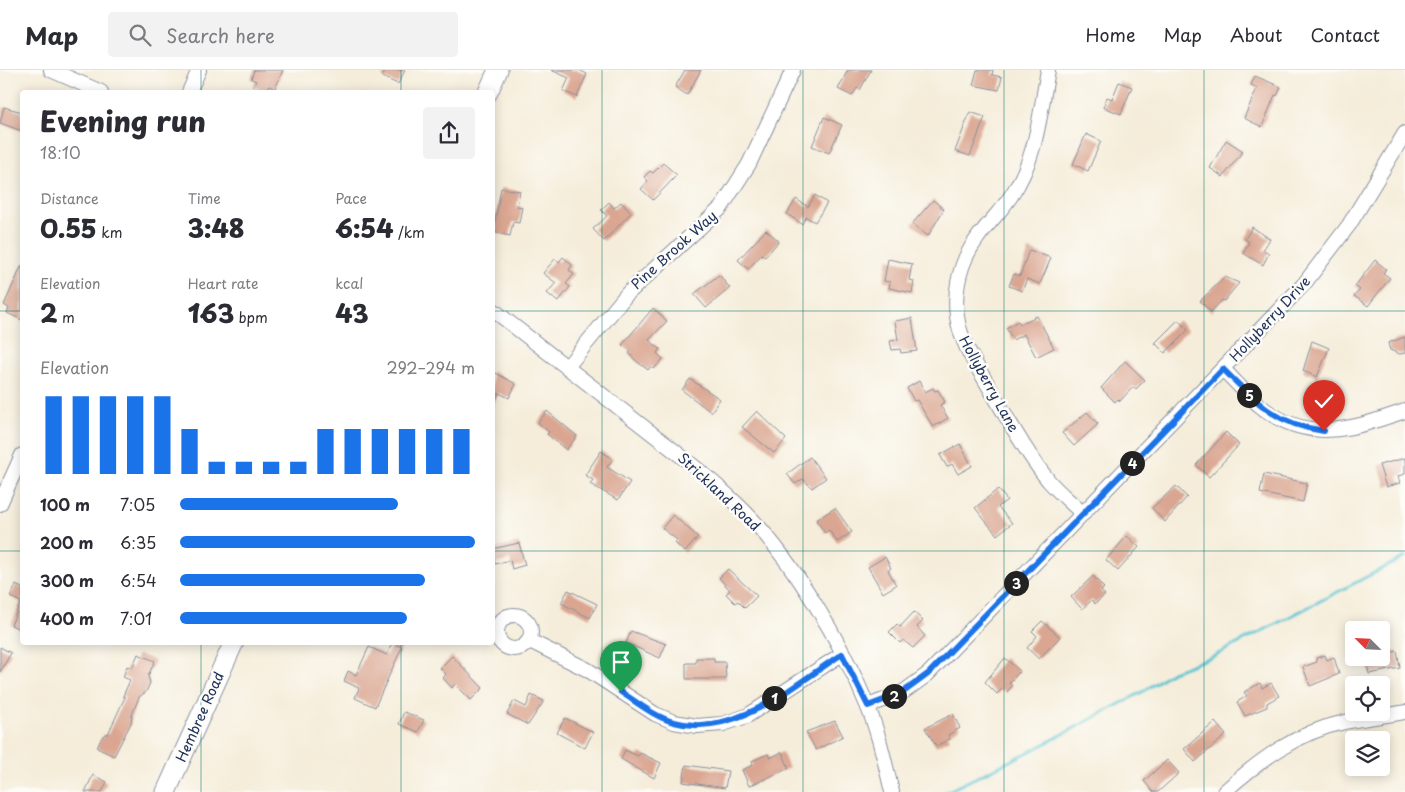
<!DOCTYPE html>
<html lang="en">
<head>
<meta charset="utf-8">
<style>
  :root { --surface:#fff; --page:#f2f2f3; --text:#2b2b33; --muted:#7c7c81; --line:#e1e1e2; --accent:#1a73e8 }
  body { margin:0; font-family:"Playpen Sans",sans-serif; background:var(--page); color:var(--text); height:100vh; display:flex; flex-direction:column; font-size:19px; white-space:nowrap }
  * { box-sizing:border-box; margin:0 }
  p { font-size:16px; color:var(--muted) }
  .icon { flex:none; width:28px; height:28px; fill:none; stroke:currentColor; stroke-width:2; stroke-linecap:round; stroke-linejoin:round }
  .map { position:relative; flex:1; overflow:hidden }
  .details { position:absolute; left:20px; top:20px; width:475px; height:555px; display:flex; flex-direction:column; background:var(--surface); border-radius:5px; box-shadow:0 2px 12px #0003 }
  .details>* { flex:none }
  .needle { width:32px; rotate:294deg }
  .controls { position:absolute; left:1345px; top:551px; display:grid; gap:10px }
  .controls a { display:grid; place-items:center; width:45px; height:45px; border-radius:5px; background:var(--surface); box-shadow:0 2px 12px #0003; font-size:25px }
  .pin { position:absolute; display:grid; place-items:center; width:42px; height:42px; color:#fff; margin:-51px -21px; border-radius:50% 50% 50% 0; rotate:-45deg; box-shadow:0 0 5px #0007 }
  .pin .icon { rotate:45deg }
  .km { position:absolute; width:25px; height:25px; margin:-12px; border-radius:50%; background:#222; color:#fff; font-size:14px; line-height:25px; text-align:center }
  .round { display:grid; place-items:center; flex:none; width:52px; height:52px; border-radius:5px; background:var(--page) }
  .overview { display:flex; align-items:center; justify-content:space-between; height:85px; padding:0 20px }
  h1 { font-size:28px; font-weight:800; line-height:38px }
  .stats { display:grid; grid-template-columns:repeat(3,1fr); gap:8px; height:85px; padding:5px 20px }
  .stats div { display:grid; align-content:center }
  .stats b { font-size:25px; font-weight:800 }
  .stats small { font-size:14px; font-weight:400 }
  .stats p { font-size:14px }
  .chart { height:140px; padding:10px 20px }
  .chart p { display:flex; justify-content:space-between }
  .chart svg { width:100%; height:90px; margin-top:5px; stroke:var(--accent); stroke-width:6 }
  ul { padding:0 20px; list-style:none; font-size:16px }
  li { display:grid; grid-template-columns:80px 60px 1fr; align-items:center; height:38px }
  li i { height:12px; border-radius:6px; background:var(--accent) }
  header { display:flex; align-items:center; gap:30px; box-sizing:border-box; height:70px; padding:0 25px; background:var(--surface); border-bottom:1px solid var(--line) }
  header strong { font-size:24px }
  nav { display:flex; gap:28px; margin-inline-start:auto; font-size:18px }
  .search { width:350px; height:45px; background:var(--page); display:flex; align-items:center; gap:12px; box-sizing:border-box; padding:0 18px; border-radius:5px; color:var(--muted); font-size:19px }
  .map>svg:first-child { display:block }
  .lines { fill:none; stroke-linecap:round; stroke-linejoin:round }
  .stream { stroke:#58c4d2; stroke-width:3 }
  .building { fill:#daa691 }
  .street-casing { stroke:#888e9c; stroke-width:16 }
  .secondary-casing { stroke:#888e9c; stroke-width:21 }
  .street { stroke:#fff; stroke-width:14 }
  .secondary { stroke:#fff; stroke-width:19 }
  .route-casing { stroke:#fff; stroke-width:10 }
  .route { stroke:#1a73e8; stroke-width:6 }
  .grid { fill:none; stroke:#0f766e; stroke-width:1; stroke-opacity:0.55 }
  .labels { text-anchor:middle; stroke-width:5; stroke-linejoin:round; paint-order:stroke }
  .street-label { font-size:14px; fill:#1b2f5e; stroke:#fdfcf7 }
</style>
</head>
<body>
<header>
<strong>Map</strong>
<div class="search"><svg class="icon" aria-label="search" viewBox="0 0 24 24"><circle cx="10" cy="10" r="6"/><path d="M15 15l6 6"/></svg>Search here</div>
<nav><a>Home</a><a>Map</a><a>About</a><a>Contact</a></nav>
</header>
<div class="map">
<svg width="1405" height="722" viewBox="0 0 1405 722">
  <rect width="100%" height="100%" fill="#fdfcf7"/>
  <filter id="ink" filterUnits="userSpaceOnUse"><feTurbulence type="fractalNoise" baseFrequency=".02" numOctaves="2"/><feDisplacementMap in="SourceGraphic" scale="10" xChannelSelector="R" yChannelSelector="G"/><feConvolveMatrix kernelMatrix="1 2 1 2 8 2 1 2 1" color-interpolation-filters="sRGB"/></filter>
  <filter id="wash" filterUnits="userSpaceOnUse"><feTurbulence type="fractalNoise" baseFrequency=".0096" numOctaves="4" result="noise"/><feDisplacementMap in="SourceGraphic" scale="20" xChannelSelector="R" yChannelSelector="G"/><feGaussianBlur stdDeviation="1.12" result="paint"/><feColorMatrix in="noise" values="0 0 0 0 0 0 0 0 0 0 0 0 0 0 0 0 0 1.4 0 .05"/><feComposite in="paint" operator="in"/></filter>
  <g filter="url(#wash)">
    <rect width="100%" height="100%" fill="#f5edda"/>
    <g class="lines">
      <!-- stream -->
      <path class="stream" d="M946,722L1037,678L1144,621L1170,603L1214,586L1405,487"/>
    </g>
    <g id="blocks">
      <!-- building -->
      <path class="building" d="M254,0H283L275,19L269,16L266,22L253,16L256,11L251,9Z
        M386,0H405L398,14L382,7Z
        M551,0H579L587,4L577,27L563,21L569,8Z
        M685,0H701L687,25L675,17Z
        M848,0H871L860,20L857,18L852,26L838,19Z
        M977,0H993L992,5L1002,7L999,20L973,15Z
        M1255,6L1281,17L1277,26L1275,25L1262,57L1244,48L1257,18L1251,15Z
        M1119,12L1132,17L1121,44L1103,37L1107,27L1112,29Z
        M4,37L22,42V61L0,53Z
        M970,42L985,47L970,86L955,81Z
        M824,47L842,55L829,83L812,76Z
        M1086,64L1101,71L1088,101L1073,94Z
        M1226,70L1243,81L1223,107L1210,98Z
        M663,93L677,105L653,130L641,119L648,111L644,107L650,101L653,103Z
        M501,118L520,121L517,136L522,137L519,153L513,152L510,166L493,162Z
        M815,125L827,133L815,152L806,147L802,154L787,144L796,129L808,137Z
        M933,130L944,139L928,166L912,154Z
        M609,132L614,138L621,132L631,143L604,171L593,159L607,146L601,140Z
        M1252,157L1270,169L1263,180L1269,183L1263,195L1243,183L1249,172L1245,169Z
        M766,160L779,171L765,187L762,184L748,199L738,190Z
        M1029,180L1051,188L1040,214L1027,209L1022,221L1009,216L1014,204L1020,206Z
        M563,187L572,195L569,200L574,204L566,214L570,217L558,232L547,223L556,213L543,203L555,189L559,192Z
        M888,189L912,194L909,210L914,211L912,223L889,218L890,212L884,211Z
        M1375,190L1386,199L1383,203L1390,208L1368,236L1354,226L1360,220L1355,216Z
        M22,195V250L7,243L9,238L4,235Z
        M719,205L730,218L706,238L694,224Z
        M1225,207L1239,213L1224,231L1222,230L1211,242L1200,231Z
        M653,238L667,251L649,270L660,279L657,283L663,289L654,299L651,296L648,300L635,290L629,283L631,281L622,275Z
        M1037,246L1054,278L1036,287L1024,264L1013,270L1006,258L1018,251L1020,254Z
        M912,248L917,281L901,283L900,279L892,280L890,271L898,270L895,251Z
        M1178,250L1188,260L1165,283L1155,273Z
        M1405,267V283L1400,284L1390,280L1388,273Z
        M1312,271L1329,278L1317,307L1303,301Z
        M1125,291L1145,310L1136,319L1133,317L1120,331L1118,329L1115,332L1101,318Z
        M492,301L516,314L509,328L499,323L492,337Z
        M690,309L720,329L711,342L682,320Z
        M919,311L925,322L933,318L935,321L938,320L945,332L940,335L948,348L933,357L917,330L914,331L907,318Z
        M547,341L577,366L566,380L547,364L549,362L538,353Z
        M757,341L786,369L774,383L742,357Z
        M1087,342L1098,354L1074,376L1062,363Z
        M1226,362L1239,375L1209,407L1196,395Z
        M960,374L972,396L958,404L952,394L947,397L940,385Z
        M601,381L613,389L607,397L630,412L618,430L590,414L593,410L585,405Z
        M810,387L826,408L812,418L803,409L795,414L787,404Z
        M1405,388V404L1398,406L1400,413L1386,417L1379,395Z
        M1264,404L1307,413L1303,432L1260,423Z
        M1176,416L1187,427L1165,452L1152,438Z
        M998,419L1007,430L998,437L1012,453L997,465L975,438Z
        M835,438L852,462L837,472L829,460L825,463L816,450Z
        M673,445L698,467L685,482L675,473L677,470L662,458Z
        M1127,466L1139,477L1118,501L1106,490Z
        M519,473L525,495L512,499L510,490L495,494L492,479Z
        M885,487L891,498L888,500L896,515L883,523L868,497Z
        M728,499L757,526L745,538L738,531L735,533L726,524L730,520L719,508Z
        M1093,506L1104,518L1101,521L1105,525L1095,534L1092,530L1082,539L1071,527Z
        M16,515L22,518V560L11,555L21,532L10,527Z
        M568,520L597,534L590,548L561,533Z
        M914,542L923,551L917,557L925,566L913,578L903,570L900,573L889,562L897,554L900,557Z
        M1042,551L1060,567L1039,589L1027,578L1037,566L1032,561Z
        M631,561L666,574L660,588L626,573Z
        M392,573L402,577L375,637L355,628L359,618L344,611L348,601L356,605L369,577L387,585Z
        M0,577L11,583L0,602Z
        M1397,581L1400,598L1369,604L1366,588H1381V585Z
        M138,584L155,591L148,606L150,613L146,622L139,627L132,645L131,653L114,686L97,678L101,669L105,664H108L125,627L123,626L130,610L123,607L127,596L132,598Z
        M1325,585L1327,590L1334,587L1339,604L1310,616L1303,597L1317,592L1316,588Z
        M452,586L483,618L471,630L455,614L452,618L443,608L446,604L440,598Z
        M696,588H714V592H725L726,609H686V593H696Z
        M1005,588L1020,601L1009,613L1012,616L1006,623L1002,619L997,624L985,612Z
        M1260,613L1262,618L1271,613L1279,626L1267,633V637L1245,646L1237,632L1247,626L1244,622Z
        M531,625L544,631L528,655L507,644L514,631L526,637Z
        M404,642L424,650L418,662L399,654Z
        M953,644L960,658L948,665L950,669L936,676L925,658Z
        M565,648L593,662L585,678L557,663Z
        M835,651L843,666L816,680L806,662Z
        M1215,652L1226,665L1195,692L1184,679Z
        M625,680L638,686L640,683L661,693L654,708L621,689Z
        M782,682L789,698L749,716L742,700L753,695L752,691L768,684L770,688Z
        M1167,690L1179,703L1158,722H1153L1144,711Z
        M686,695L728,701L725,718L683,712Z
        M93,705L107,712L102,722H85Z"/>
    </g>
  </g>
  <g filter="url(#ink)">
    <use href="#blocks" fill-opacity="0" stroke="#888e9c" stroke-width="1"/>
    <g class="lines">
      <defs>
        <path id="street" d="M51,0L101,22
          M1048,0C1040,43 1037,88 1011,126C997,147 977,163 966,187C956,209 953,237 960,260C966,281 979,299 989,317C1008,349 1025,381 1048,410C1058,422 1072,433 1083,444
          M189,22L199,0
          M492,239C540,276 588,314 636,351C673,380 710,407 744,441C792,489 841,571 867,635C879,663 885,693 892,722
          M567,297L627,224L721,138L749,94L793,0
          M1223,299C1235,311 1246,324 1259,335C1307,375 1352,359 1405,341
          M0,434L22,385
          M497 562a17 17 0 1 1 34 0a17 17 0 1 1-34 0Z
          M530,571L588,600L655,644L674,652L697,656L723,654L747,646L842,584
          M868,636L902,623L928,604L1304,214L1349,155L1405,63
          M1224,722C1260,690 1297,662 1345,652C1364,648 1385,646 1405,642"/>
        <path id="secondary" d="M488,22L498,0
          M166,722L234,572"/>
      </defs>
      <!-- street casing -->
      <use href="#street" class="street-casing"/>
      <!-- secondary casing -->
      <use href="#secondary" class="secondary-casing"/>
      <!-- street -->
      <use href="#street" class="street"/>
      <!-- secondary -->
      <use href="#secondary" class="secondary"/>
    </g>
  </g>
  <g class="lines" filter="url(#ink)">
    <defs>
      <path id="route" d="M621,622C638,633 655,647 674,652C735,669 794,615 842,584L868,636L902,623L928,604L1223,299C1255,331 1276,355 1324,361"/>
    </defs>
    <!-- route casing -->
    <use href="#route" class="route-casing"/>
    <!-- route -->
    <use href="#route" class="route"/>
  </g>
  <!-- grid -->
  <path class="grid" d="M201,0V22M401,0V22M602,0V722M803,0V722M1004,0V722M1204,0V722M0,241H22M492,241H1405M0,481H22M492,481H1405M201,572V722M401,572V722"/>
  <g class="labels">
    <!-- street labels -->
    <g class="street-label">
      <text transform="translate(674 180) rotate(-42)" y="5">Pine Brook Way</text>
      <text transform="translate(1270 249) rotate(-47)" y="5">Hollyberry Drive</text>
      <text transform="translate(989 314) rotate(61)" y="5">Hollyberry Lane</text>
      <text transform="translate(719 422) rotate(43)" y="5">Strickland Road</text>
      <text transform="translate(200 647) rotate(-66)" y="5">Hembree Road</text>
    </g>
  </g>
</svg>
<div class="controls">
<a><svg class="needle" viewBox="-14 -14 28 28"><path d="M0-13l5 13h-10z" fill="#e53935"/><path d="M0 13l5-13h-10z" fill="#7c7c81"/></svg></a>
<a><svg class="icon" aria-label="locate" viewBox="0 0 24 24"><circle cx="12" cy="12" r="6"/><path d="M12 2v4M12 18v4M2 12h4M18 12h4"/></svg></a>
<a><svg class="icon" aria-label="layers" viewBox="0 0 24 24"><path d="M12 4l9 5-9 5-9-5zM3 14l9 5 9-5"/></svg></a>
</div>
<div class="pin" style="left:621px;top:622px;background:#1e9e55"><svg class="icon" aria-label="arrive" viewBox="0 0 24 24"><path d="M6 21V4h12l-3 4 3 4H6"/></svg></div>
<div class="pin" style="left:1324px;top:361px;background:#d93025"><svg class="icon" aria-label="check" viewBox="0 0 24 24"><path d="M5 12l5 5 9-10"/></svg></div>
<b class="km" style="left:774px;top:628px">1</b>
<b class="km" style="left:894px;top:626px">2</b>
<b class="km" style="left:1016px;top:513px">3</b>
<b class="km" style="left:1132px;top:393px">4</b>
<b class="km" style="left:1249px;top:325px">5</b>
<section class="details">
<div class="overview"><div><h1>Evening run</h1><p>18:10</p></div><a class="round"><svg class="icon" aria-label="share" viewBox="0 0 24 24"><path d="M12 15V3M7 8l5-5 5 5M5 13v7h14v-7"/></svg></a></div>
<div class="stats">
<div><p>Distance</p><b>0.55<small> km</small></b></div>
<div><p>Time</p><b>3:48</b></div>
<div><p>Pace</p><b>6:54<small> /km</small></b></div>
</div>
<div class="stats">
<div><p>Elevation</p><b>2<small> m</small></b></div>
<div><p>Heart rate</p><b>163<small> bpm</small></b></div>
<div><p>kcal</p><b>43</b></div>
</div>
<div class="chart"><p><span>Elevation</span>292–294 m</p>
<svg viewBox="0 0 160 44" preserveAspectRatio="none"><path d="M5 44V6M15 44V6M25 44V6M35 44V6M45 44V6M55 44V22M65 44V38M75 44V38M85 44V38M95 44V38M105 44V22M115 44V22M125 44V22M135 44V22M145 44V22M155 44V22"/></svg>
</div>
<ul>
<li><b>100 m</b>7:05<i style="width:74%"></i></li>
<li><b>200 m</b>6:35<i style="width:100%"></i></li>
<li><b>300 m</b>6:54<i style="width:83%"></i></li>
<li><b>400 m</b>7:01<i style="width:77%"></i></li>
</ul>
</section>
</div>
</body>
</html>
